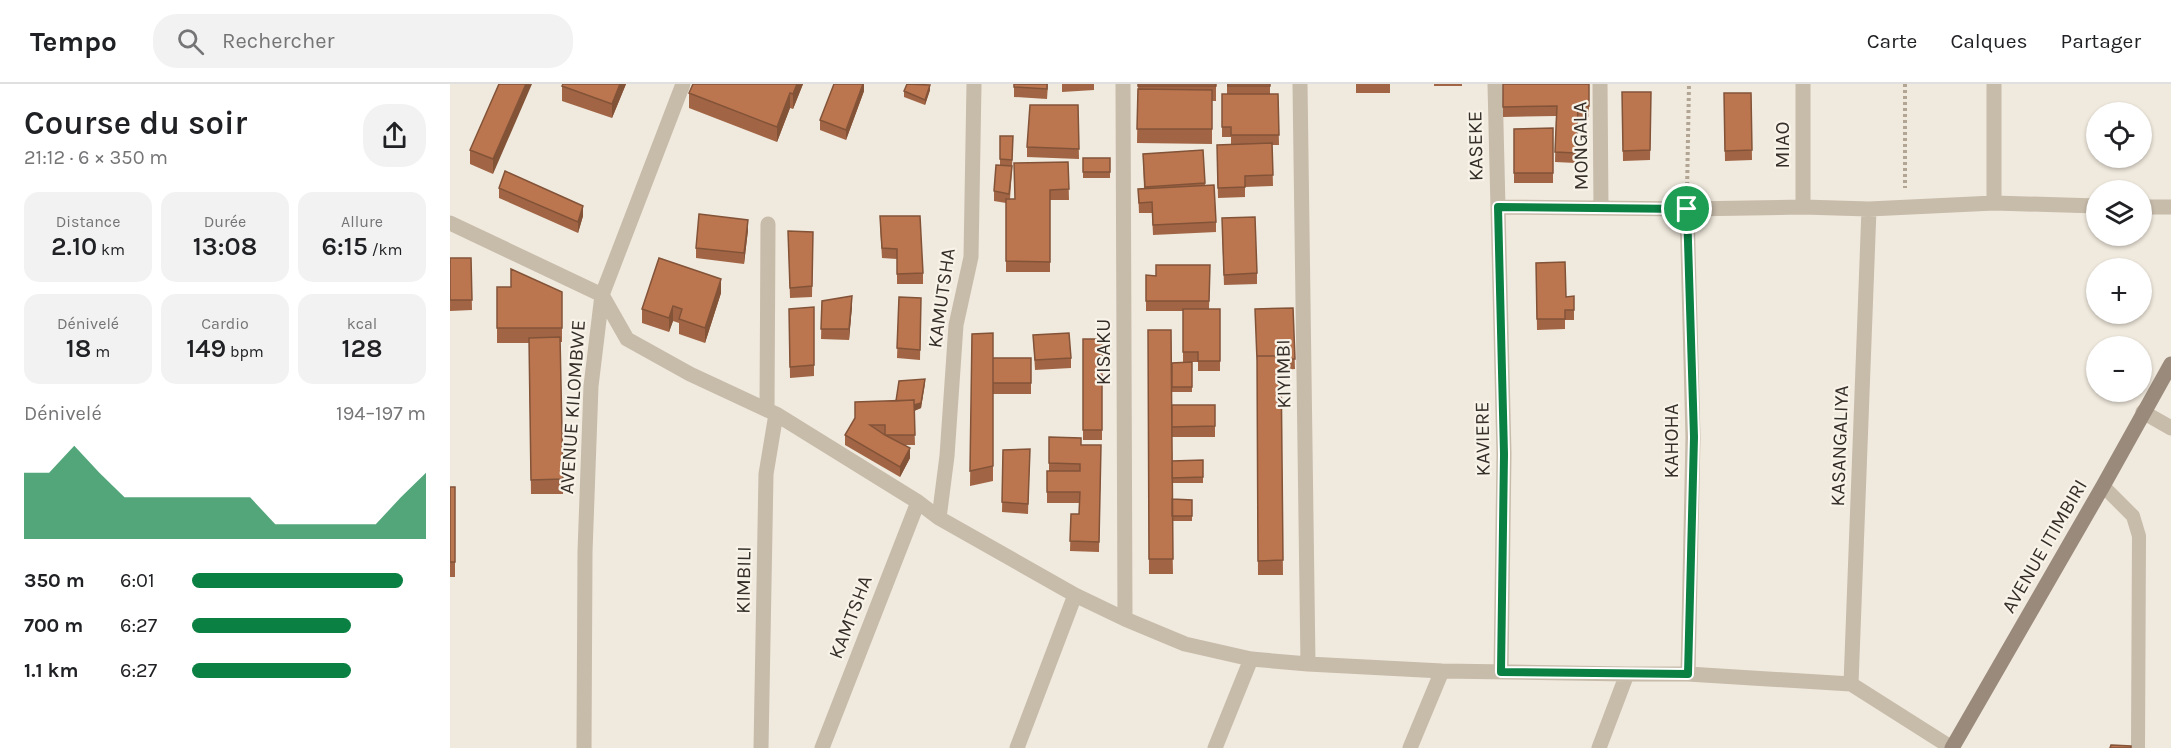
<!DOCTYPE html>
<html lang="fr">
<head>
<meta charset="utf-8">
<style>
  :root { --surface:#fff; --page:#f2f2f2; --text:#202124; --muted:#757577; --line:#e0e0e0; --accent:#0b8043 }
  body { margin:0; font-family:Karla,sans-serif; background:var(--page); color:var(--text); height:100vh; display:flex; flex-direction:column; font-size:22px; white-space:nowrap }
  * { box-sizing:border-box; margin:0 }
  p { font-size:20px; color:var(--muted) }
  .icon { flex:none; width:33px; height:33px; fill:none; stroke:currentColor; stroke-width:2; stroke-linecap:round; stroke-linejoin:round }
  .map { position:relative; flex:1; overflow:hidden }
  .panel { display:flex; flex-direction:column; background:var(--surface); width:450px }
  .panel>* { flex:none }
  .controls { position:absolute; left:1636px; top:18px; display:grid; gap:12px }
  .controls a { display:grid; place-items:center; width:66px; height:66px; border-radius:50%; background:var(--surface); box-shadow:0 2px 4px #0004; font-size:30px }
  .pin { position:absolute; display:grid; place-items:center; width:51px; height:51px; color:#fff; margin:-26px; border:3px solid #fff; border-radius:50%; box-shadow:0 2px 6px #0007 }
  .round { display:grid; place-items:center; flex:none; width:63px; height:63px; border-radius:24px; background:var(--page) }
  .summary { display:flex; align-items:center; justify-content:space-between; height:102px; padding:0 24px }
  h1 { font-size:33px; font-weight:600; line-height:45px }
  .stats { display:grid; grid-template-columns:repeat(3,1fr); gap:9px; height:102px; padding:6px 24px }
  .stats div { display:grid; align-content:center; border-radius:15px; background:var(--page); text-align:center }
  .stats b { font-size:26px; font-weight:600 }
  .stats small { font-size:16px; font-weight:400 }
  .stats p { font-size:16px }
  .chart { height:168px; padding:12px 24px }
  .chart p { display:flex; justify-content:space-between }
  .chart svg { width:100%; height:108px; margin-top:6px; fill:var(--accent); opacity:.7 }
  ul { padding:0 24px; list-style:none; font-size:20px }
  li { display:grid; grid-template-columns:96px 72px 1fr; align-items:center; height:45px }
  li i { height:15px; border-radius:8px; background:var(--accent) }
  header { display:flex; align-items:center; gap:36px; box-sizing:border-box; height:84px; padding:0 30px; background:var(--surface); border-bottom:2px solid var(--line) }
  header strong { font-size:28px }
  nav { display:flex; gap:33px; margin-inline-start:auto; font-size:21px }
  .search { width:420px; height:54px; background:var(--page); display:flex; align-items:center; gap:15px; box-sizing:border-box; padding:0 21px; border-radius:24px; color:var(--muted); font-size:22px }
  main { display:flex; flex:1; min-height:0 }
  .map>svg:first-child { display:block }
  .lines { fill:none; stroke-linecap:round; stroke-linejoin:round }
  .path { stroke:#b3a594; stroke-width:4; stroke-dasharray:3 3; stroke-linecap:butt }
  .service { stroke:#c7bbaa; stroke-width:14 }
  .minor { stroke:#c7bbaa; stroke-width:15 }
  .secondary { stroke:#9a8a7b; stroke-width:15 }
  .wall { fill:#a16545 }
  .shaded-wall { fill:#835338 }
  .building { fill:#bb7650; stroke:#835338; stroke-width:1.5 }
  .route-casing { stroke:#fff; stroke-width:12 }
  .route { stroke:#0b8043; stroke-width:8 }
  .labels { text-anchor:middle; stroke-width:4.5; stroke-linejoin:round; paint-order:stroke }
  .street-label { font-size:20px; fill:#352e29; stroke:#f8f3e9 }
</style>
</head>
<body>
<header>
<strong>Tempo</strong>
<div class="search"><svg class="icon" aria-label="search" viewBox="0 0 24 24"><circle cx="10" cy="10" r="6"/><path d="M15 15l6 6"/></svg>Rechercher</div>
<nav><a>Carte</a><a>Calques</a><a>Partager</a></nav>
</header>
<main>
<section class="panel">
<div class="summary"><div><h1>Course du soir</h1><p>21:12 · 6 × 350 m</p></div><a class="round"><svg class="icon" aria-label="share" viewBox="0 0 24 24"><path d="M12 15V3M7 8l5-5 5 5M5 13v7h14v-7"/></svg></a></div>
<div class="stats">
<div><p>Distance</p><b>2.10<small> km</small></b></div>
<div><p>Durée</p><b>13:08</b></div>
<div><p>Allure</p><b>6:15<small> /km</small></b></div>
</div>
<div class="stats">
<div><p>Dénivelé</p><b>18<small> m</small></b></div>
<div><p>Cardio</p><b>149<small> bpm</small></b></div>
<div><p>kcal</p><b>128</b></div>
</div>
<div class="chart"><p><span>Dénivelé</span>194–197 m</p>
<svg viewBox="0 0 160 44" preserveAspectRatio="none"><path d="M0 44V17L10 17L20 6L30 17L40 27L50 27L60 27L70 27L80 27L90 27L100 38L110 38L120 38L130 38L140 38L150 27L160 17V44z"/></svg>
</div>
<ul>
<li><b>350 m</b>6:01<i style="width:90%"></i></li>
<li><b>700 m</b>6:27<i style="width:68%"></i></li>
<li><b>1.1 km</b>6:27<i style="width:68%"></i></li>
</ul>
</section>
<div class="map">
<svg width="1721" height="664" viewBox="0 0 1721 664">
  <rect width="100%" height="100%" fill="#f0e9dd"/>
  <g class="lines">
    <!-- path -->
    <path class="path" d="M1455,0V104
      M1237,107L1239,0"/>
    <!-- service -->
    <path class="service" d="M1653,402L1683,432L1689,452L1688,664"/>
    <!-- minor -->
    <path class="minor" d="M673,0L675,535
      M850,0L858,580
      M1045,0L1054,370L1051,587
      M1150,0L1151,124
      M1544,119V0
      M1048,123L1237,125L1353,123L1419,125L1544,119L1647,122
      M1353,123V0
      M1692,123H1721
      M1237,125L1243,353L1238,590
      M0,139L152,211
      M152,211L177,255L240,290L326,330L468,418L489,434L625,511L675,535L735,560L801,575L858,580L992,587L1177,590H1238L1401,600L1502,664
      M317,326L318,140
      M1693,328L1721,344
      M489,434L497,372L506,241L521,173L524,0
      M1401,600L1419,125
      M134,664L135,468L141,302L152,211L233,0
      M311,664L316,390L326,330
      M372,664L468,418
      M567,664L625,511
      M765,664L801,575
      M960,664L992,587
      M1149,664L1177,590"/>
    <!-- secondary -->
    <path class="secondary" d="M1502,664L1653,402L1721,280"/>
  </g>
  <!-- wall -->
  <path class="wall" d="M49,0L43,90L20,80V66Z
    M176,0L162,34L112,17V2Z
    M353,0L343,25L340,24L327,58L239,24V9Z
    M414,0V7L396,56L370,46V36Z
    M564,0H598L597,15L564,13Z
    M612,0H644V6L612,8Z
    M688,0H766V17H762V60L687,59Z
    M777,0H820V10H828L829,61H822L823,102L795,103V113L768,114L767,71L781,60V53H772V10H777Z
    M906,0H940V9H906Z
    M984,0H1012V2H984Z
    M1053,0H1139V33H1128L1126,79L1105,78L1106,32L1053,33Z
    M480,6L475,21L454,13V7Z
    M1172,8H1201L1200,76L1173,77Z
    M1274,9H1301L1302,76L1275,77Z
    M628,21L629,75L577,73V63Z
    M1103,44V99H1064V45Z
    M550,52H563L562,86L560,115H565L618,78L619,116H600V188H556V119L544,117V107L550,81Z
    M753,66L755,101L766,138V148L703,151L702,129H689L688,105H694L693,70Z
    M633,74H660V94H633Z
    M49,104L133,132L128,149L49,114Z
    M430,142L473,189V200H447V175L432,174Z
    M772,144L807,189V200L774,201Z
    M298,146L294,180L246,174V164Z
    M338,147L363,148L362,213L340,214Z
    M0,174H21L22,226L0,227Z
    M1086,179L1116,213L1124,226V236H1115V245L1087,246Z
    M760,181L759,225H770V287H748V278H733V227H696V191L706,192Z
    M47,203L112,208V258H110L113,410H81L79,259H47Z
    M271,209L255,259L229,250V239L223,237L219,248L192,239V225Z
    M449,213L471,214L470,276L447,274Z
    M372,217L402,222L399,256L371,255Z
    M364,223V292L340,294L339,225Z
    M843,224L845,285L831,286L833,491H808L807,287Z
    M698,246L722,279L742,278V308H722V321H765V353H722V377L753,393V399H722V415L742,416V437H722L723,490H699Z
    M522,250L543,274H581V310H543V397L520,402Z
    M583,251L621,274V284L585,286Z
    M633,255H652V356H633Z
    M475,300L471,324L464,327L465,361H455L460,374L450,393L395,361V351L446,317Z
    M599,353L631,361H651L649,468L620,467L621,430H629V419H597V387H599Z
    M580,365L578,430L552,428L553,366Z
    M0,403H5V493H0Z"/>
  <!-- shaded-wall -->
  <path class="shaded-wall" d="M76,0H82L43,90V75Z
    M170,0H176L162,34V20Z
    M347,0H353L343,25V10Z
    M413,0H414V7L396,56V46Z
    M480,1V6L475,21V16Z
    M340,9V24L327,58V43Z
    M133,122V132L128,149V138Z
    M298,136V146L294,180V169Z
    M271,195V209L255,259V244Z
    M402,212V222L399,256V245Z
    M223,222V237L219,248V234Z
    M475,295L471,324L464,327V321Z
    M460,364V374L450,393V383Z"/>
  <!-- building -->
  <path class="building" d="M49,0H76L43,75L20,66Z
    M113,0H170L162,20L112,2Z
    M243,0H347L343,10L340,9L327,43L239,9Z
    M384,0H413L396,46L370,36Z
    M457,0L480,1L475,16L454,7Z
    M564,0H597V5L564,3Z
    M688,0H766V2H688Z
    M778,0H820V2H778Z
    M1053,0H1139V22L1128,23L1126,69L1105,68L1107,22L1053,23Z
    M688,5L762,6V45H687Z
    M1172,8H1201L1200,66L1173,67Z
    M1274,9H1301L1302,66L1275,67Z
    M772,10H828L829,51H781V43H772Z
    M580,21H628L629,65L577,63Z
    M1103,44V89H1064V45Z
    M550,52H563L562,76L550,75Z
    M822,59L823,91L795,92V103L768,104L767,61Z
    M753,66L755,99L695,103L693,70Z
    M633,74H660V88H633Z
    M618,78L619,105L600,106V178L556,177V115H565L564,79Z
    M546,81L562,82L559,110L544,107Z
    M55,87L133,122L128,138L49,104Z
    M764,101L766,138L703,141L702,118L689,119L688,105Z
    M249,130L298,136L294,169L246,164Z
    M430,132H470L473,189L447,190V165L432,164Z
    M805,133L807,189L774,191L772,134Z
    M338,147L363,148L362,202L340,204Z
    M0,174H21L22,216H0Z
    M209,174L271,195L255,244L229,235L232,225L223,222L219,234L192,225Z
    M1115,178L1116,213L1124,212V226H1115V235H1087L1086,179Z
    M706,181H760L759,217H696V191L706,192Z
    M61,185L112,208V244H47V203H61Z
    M402,212L399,245H371L372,217Z
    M449,213L471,214L470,266L447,264Z
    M364,223V281L340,283L339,225Z
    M843,224L845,275H831V272H807V276L805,225Z
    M733,225H770V277H748V268H733Z
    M698,246H721L723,475H699Z
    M543,249V382L520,387L522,250Z
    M619,249L621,274L585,276L583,251Z
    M110,253L113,395L81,396L79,254Z
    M633,255H652V346H633Z
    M807,272H831L833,476L808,477Z
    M543,274H581V299H543Z
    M742,278V303H722V279Z
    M475,295L471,319L464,321V316L446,317L449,297Z
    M464,316L465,351H435V341H420L435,351L460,364L450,383L395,351L405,334V318Z
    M722,321H765V342L722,343Z
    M599,353L631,354V361H651L649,458L620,457L621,430H629L630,408H597V387H630V380L599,379Z
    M580,365L578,420L552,418L553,366Z
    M753,376V393L722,394V377Z
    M0,403H5V478H0Z
    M722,415L742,416V432H722Z
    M1661,661L1681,662V664H1660Z"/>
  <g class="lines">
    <defs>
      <path id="route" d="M1048,123L1237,125L1244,353L1238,590L1051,588L1054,370Z"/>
    </defs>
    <!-- route casing -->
    <use href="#route" class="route-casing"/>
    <!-- route -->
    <use href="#route" class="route"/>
  </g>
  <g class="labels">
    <!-- street labels -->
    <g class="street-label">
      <text transform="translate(1332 61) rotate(-90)" y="7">MIAO</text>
      <text transform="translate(1025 62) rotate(-91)" y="7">KASEKE</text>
      <text transform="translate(1130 62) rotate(-91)" y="7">MONGALA</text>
      <text transform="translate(491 214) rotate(-82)" y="7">KAMUTSHA</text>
      <text transform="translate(653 268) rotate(-90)" y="7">KISAKU</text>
      <text transform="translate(833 290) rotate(-91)" y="7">KIYIMBI</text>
      <text transform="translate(122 323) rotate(-86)" y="7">AVENUE KILOMBWE</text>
      <text transform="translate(1032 355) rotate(-91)" y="7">KAVIERE</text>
      <text transform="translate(1221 357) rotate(-90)" y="7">KAHOHA</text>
      <text transform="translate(1389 362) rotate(-88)" y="7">KASANGALIYA</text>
      <text transform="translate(1594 462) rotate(-60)" y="7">AVENUE ITIMBIRI</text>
      <text transform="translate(293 496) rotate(-89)" y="7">KIMBILI</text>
      <text transform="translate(400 533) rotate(-69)" y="7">KAMTSHA</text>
    </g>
  </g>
</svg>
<div class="controls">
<a><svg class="icon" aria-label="locate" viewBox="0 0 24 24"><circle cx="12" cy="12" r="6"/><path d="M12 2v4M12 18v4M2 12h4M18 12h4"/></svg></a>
<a><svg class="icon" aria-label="layers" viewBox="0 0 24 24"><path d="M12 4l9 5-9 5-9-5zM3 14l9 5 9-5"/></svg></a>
<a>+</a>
<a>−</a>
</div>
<div class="pin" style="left:1237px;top:125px;background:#1e9e55"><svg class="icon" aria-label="arrive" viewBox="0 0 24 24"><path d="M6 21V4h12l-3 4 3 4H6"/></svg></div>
</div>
</main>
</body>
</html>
